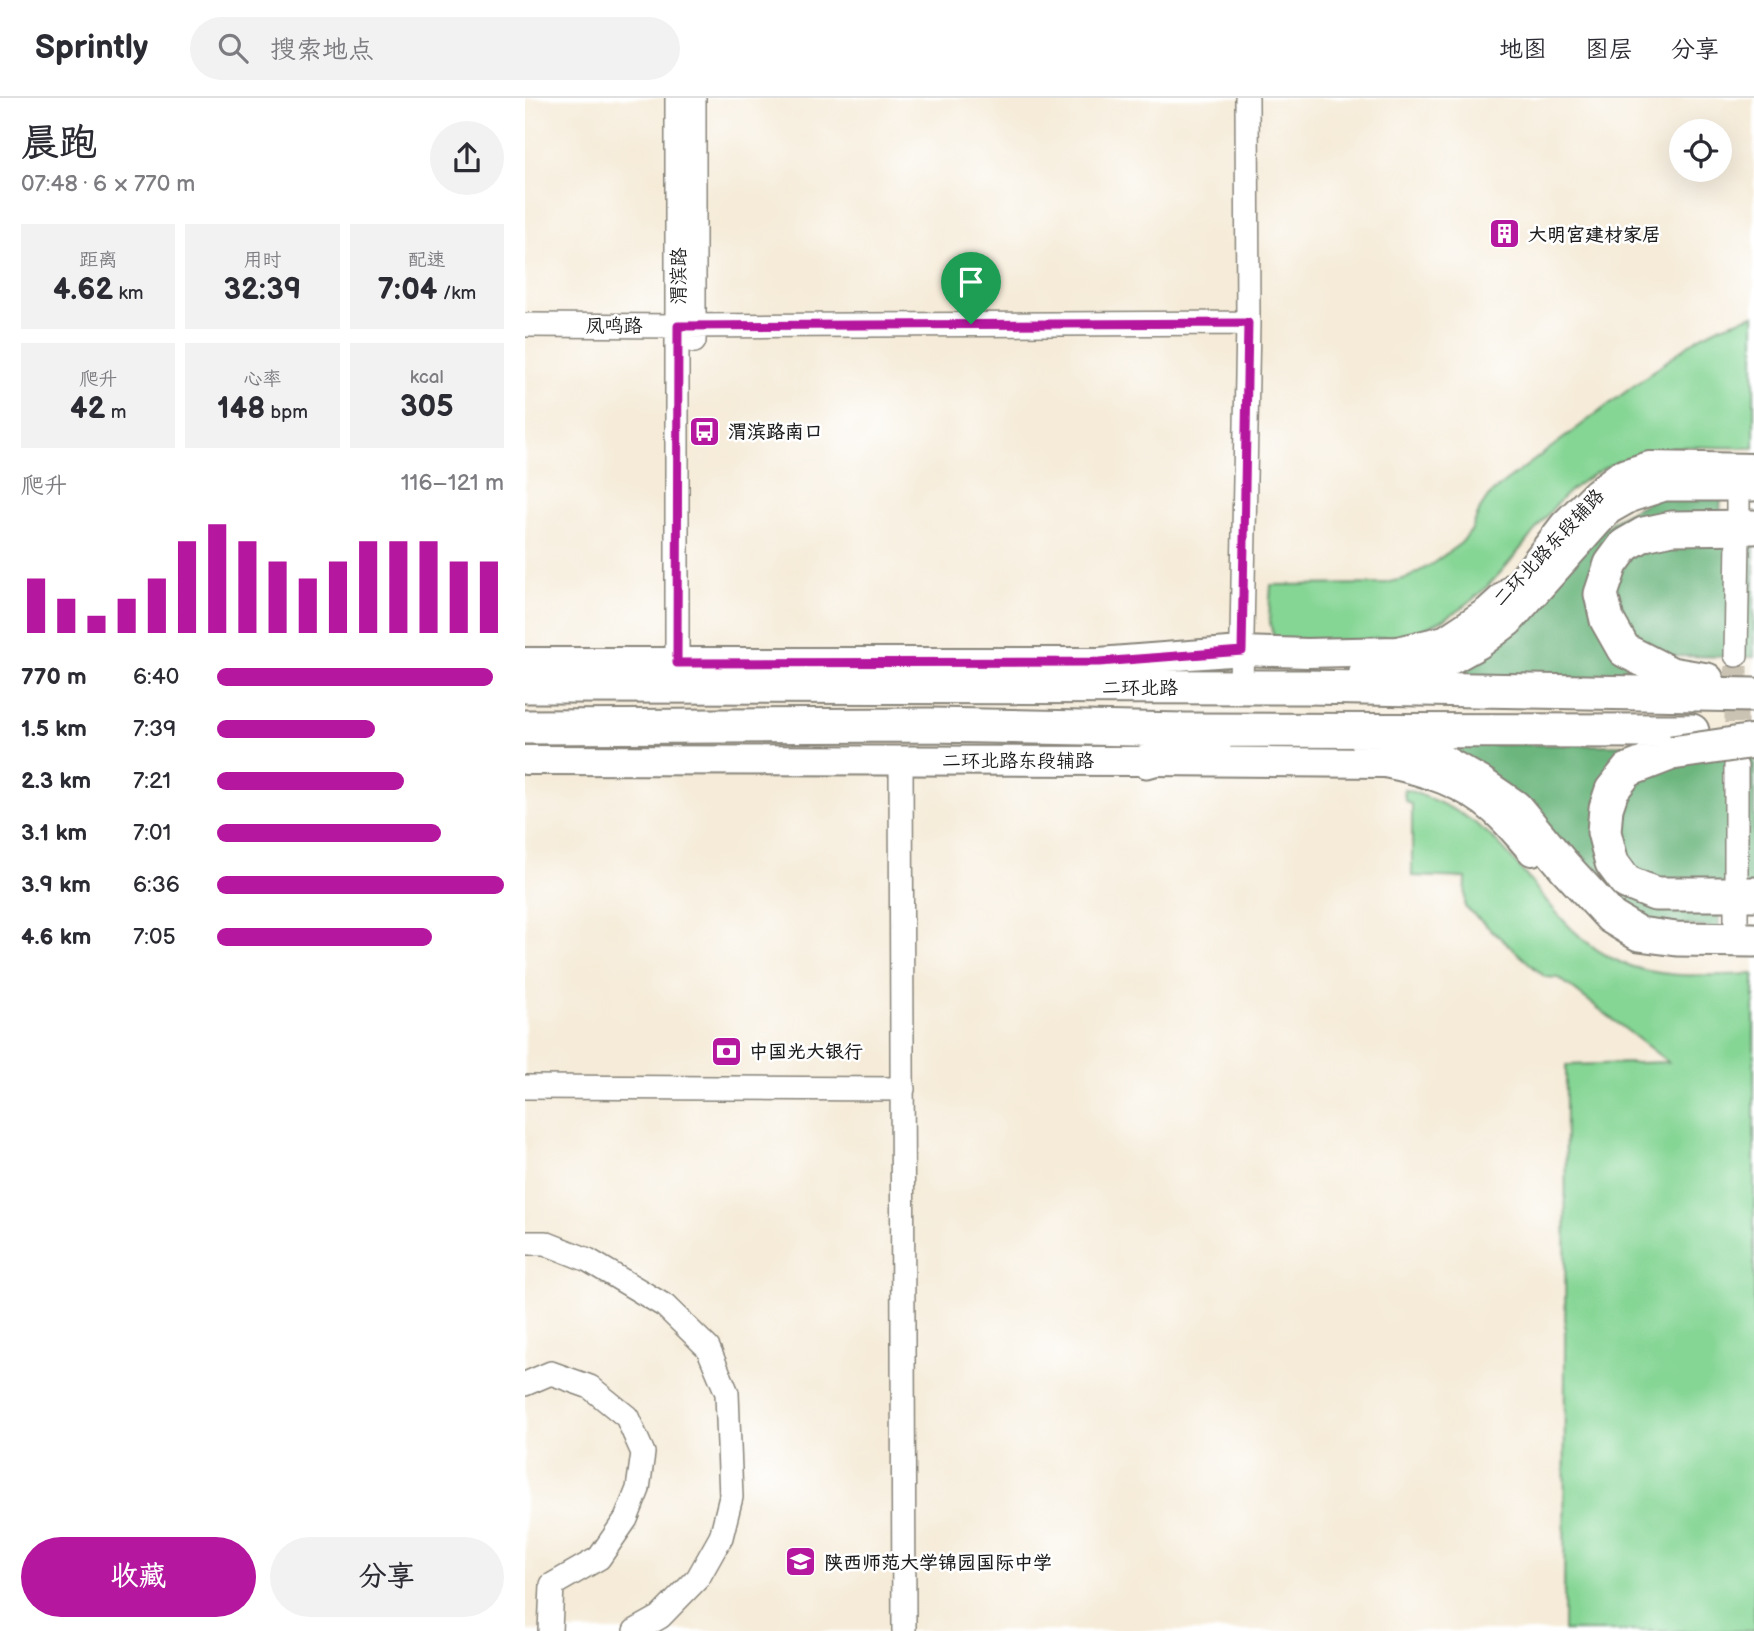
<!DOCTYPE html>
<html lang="zh">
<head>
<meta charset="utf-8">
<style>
  :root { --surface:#fff; --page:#f2f2f3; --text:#2b2b33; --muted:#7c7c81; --line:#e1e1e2; --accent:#b5179e }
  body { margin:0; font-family:"Balsamiq Sans","LXGW WenKai TC",sans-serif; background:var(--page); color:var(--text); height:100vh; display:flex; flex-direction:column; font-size:26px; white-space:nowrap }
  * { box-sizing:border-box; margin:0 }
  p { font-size:23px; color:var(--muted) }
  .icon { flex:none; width:38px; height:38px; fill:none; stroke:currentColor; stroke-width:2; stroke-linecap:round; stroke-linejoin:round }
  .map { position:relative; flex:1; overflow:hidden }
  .drawer { display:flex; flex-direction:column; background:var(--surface); width:525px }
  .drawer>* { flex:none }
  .controls { position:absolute; left:1144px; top:21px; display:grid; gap:14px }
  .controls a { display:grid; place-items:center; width:63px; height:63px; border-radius:50%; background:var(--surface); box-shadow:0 7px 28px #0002; font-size:35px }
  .pin { position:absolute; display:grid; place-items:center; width:60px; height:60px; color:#fff; margin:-72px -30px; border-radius:50% 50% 50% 0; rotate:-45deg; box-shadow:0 0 7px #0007 }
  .pin .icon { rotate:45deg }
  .round { display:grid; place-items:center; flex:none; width:74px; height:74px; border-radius:37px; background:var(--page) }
  .head { display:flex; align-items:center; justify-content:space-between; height:119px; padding:0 21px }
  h1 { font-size:38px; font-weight:700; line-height:52px }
  .metrics { display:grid; grid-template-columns:repeat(3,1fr); gap:10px; height:119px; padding:7px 21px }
  .metrics div { display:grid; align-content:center; border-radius:0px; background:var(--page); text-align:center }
  .metrics b { font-size:30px; font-weight:700 }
  .metrics small { font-size:19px; font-weight:400 }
  .metrics p { font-size:19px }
  .chart { height:196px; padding:14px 21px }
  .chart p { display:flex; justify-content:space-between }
  .chart svg { width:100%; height:126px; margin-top:7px; stroke:var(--accent); stroke-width:6 }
  .button { display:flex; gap:14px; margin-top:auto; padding:14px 21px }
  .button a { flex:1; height:80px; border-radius:42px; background:var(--accent); color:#fff; font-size:28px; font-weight:700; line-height:80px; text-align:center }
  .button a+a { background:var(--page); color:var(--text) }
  ul { padding:0 21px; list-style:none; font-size:23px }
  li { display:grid; grid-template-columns:112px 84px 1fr; align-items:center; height:52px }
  li i { height:18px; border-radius:9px; background:var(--accent) }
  header { display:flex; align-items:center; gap:42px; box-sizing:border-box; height:98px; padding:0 35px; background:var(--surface); border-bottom:2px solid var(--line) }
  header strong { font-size:33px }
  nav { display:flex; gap:38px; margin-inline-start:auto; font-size:24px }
  .search { width:490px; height:63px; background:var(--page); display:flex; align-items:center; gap:18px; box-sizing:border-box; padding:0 24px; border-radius:38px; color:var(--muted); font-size:26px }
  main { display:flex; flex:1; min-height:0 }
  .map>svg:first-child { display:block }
  .green { fill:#85d594; stroke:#507858; stroke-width:2 }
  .forest { fill:#6cb67e; stroke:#44694d; stroke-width:2 }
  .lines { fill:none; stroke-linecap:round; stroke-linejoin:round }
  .minor-tunnel { stroke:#cac2b2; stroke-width:23; stroke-dasharray:23 11; stroke-linecap:butt }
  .minor-casing { stroke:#88847a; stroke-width:26 }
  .major-casing { stroke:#88847a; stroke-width:32 }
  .highway-casing { stroke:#88847a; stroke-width:37 }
  .minor { stroke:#fff; stroke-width:23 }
  .major { stroke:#fff; stroke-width:28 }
  .highway { stroke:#fff; stroke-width:33 }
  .highway-bridge-casing { stroke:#88847a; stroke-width:37; stroke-linecap:butt }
  .highway-bridge { stroke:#fff; stroke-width:33 }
  .route-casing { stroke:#fff; stroke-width:14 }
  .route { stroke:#b5179e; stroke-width:9 }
  .labels { text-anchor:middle; stroke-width:5; stroke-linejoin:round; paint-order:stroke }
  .poi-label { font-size:19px; font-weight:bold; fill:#1c1c1c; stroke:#fff; text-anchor:start }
  .street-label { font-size:19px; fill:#1c1c1c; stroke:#fff }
</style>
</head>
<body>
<header>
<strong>Sprintly</strong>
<div class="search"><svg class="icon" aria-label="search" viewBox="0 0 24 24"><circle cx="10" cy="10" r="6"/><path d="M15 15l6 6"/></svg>搜索地点</div>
<nav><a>地图</a><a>图层</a><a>分享</a></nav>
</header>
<main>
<section class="drawer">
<div class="head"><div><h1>晨跑</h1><p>07:48 · 6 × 770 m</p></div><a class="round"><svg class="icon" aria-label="share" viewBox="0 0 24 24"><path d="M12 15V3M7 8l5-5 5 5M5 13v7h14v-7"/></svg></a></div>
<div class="metrics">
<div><p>距离</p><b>4.62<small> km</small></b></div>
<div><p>用时</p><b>32:39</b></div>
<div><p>配速</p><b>7:04<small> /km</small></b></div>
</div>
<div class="metrics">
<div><p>爬升</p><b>42<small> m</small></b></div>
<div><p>心率</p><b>148<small> bpm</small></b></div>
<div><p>kcal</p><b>305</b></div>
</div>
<div class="chart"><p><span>爬升</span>116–121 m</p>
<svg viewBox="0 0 160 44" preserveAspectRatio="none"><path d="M5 44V25M15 44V32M25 44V38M35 44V32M45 44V25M55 44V12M65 44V6M75 44V12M85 44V19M95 44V25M105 44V19M115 44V12M125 44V12M135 44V12M145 44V19M155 44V19"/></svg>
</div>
<ul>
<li><b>770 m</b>6:40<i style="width:96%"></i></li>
<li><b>1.5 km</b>7:39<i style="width:55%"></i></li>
<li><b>2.3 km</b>7:21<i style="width:65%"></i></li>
<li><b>3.1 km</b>7:01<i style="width:78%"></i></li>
<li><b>3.9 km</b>6:36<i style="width:100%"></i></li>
<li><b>4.6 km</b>7:05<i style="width:75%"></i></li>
</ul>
<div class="button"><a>收藏</a><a>分享</a></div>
</section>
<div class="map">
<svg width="1229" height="1533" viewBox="0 0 1229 1533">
  <rect width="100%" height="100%" fill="#fff"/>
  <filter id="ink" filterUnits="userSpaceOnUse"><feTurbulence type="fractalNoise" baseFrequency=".0143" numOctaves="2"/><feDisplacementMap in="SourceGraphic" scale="14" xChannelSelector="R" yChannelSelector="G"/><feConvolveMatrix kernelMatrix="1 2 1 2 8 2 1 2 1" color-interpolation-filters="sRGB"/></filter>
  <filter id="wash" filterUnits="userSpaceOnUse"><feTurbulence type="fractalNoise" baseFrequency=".00686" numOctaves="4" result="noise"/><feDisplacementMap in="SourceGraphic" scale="28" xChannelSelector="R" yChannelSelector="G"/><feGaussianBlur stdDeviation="1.57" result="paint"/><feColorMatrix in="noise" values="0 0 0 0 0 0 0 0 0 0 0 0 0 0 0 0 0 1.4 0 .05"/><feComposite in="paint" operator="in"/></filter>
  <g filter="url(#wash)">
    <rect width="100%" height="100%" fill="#f5ebd8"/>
    <!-- green -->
    <path class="green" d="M1229,217V350C1197,350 1153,345 1122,354C1096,361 1068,374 1046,392C1030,405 1017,424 1004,440C976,476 947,510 905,528C858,548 802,541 751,541C741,526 745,506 746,487L856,486L882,480L907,466L936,445L946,433L955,411L963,399L976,387L1174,239L1196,228Z
      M879,691C906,700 933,711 955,729C1006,770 1033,839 1097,865C1138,882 1185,877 1229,876V1533H1039L1041,967L1143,964L1034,880L1020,879L940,809L941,780L887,778V707L880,702Z"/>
    <!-- forest -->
    <path class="forest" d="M1196,398L1195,420H1229V559L1134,558L1124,584L914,578L1089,422L1130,400Z
      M916,646L1229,648V808H1194V831L1112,821Z"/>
  </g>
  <g filter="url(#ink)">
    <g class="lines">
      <!-- minor-tunnel -->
      <path class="minor-tunnel" d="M1211,659V557"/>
      <defs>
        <path id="minor" d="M152,0V565
          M169,0V243
          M0,227L153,228L723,225
          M1213,419V396
          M1211,557L1213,440
          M716,589L723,225L722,0
          M376,662L379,1533
          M1211,786V669
          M1211,806V832
          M0,989L378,991
          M0,1145H20L63,1162L140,1208L183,1250L202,1295L206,1399L196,1439L173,1480L135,1519L110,1533
          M0,1286L26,1275L65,1289L102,1319L118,1355L113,1391L101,1421L74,1460L27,1487L25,1533"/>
        <path id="major" d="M0,564H574L717,553L782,555L873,553L920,542L962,514L996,483L1039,427L1071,395L1095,377L1124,368L1229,370
          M0,662L622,663L860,665C900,673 939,685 970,713C984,725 995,740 1007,753"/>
        <path id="highway" d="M841,574L926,559L953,544L982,522L1082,410L1105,397L1139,386H1229
          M1182,582L1146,576L1099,552L1082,522L1076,496L1086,466L1100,447L1119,436L1147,430L1229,429
          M0,588L781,589L1229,597
          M0,629L406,627L660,632L1167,633
          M844,647L909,659L955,685L990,709L1040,769L1086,819L1114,836L1152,841L1229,842
          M1147,655L1103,672L1087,692L1081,710L1079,734L1087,765L1101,784L1130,796H1229
          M622,663L690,643"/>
      </defs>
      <!-- minor casing -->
      <use href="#minor" class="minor-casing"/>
      <!-- major casing -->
      <use href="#major" class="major-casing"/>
      <!-- highway casing -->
      <use href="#highway" class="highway-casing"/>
      <!-- minor -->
      <use href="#minor" class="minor"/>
      <!-- major -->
      <use href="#major" class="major"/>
      <!-- highway -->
      <use href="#highway" class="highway"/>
      <defs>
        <path id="highway-bridge" d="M1147,655L1229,643"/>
      </defs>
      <!-- highway-bridge casing -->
      <use href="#highway-bridge" class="highway-bridge-casing"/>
      <!-- highway-bridge -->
      <use href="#highway-bridge" class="highway-bridge"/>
    </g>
  </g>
  <g class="lines" filter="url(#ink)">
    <defs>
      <path id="route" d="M723,225L717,553L574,564L152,565L153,228Z"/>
    </defs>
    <!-- route casing -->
    <use href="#route" class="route-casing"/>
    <!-- route -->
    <use href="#route" class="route"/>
  </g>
  <!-- icons -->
  <defs>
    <symbol id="building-square" viewBox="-11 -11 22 22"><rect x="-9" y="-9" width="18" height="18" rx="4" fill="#b5179e" stroke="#fff"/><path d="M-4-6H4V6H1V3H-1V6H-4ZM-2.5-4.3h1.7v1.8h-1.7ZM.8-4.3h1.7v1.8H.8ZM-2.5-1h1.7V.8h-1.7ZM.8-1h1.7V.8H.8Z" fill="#fff"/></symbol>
    <symbol id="bus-square" viewBox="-11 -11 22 22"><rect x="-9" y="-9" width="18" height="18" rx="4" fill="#b5179e" stroke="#fff"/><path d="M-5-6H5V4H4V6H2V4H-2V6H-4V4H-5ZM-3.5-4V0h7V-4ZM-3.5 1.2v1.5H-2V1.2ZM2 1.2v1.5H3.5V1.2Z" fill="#fff"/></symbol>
    <symbol id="bank-square" viewBox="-11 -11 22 22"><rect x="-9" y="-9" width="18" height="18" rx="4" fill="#b5179e" stroke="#fff"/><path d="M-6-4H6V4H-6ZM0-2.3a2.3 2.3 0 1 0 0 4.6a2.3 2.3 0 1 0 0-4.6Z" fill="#fff"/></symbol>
    <symbol id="school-square" viewBox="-11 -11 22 22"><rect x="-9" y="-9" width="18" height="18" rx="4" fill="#b5179e" stroke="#fff"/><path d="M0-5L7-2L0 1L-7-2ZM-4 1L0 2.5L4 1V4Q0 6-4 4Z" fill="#fff"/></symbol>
  </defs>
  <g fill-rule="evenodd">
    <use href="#building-square" x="962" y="118" width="35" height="35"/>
    <use href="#bus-square" x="162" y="316" width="35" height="35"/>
    <use href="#bank-square" x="184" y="936" width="35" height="35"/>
    <use href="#school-square" x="258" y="1446" width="35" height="35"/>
  </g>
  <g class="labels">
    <!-- poi labels -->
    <g class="poi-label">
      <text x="1003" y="143">大明宫建材家居</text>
      <text x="203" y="340">渭滨路南口</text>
      <text x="224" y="960">中国光大银行</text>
      <text x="299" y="1471">陕西师范大学锦园国际中学</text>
    </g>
    <!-- street labels -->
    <g class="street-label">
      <text transform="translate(153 178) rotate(-90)" y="7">渭滨路</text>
      <text x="89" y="234">凤鸣路</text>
      <text transform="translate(1023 449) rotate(-47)" y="7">二环北路东段辅路</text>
      <text x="615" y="596">二环北路</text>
      <text x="493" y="669">二环北路东段辅路</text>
    </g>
  </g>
</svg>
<div class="controls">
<a><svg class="icon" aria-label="locate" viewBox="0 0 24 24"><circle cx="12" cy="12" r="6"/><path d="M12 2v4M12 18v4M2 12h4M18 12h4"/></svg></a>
</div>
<div class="pin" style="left:446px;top:226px;background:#1e9e55"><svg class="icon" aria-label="arrive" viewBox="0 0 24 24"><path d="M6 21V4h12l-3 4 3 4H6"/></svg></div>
</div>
</main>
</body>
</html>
